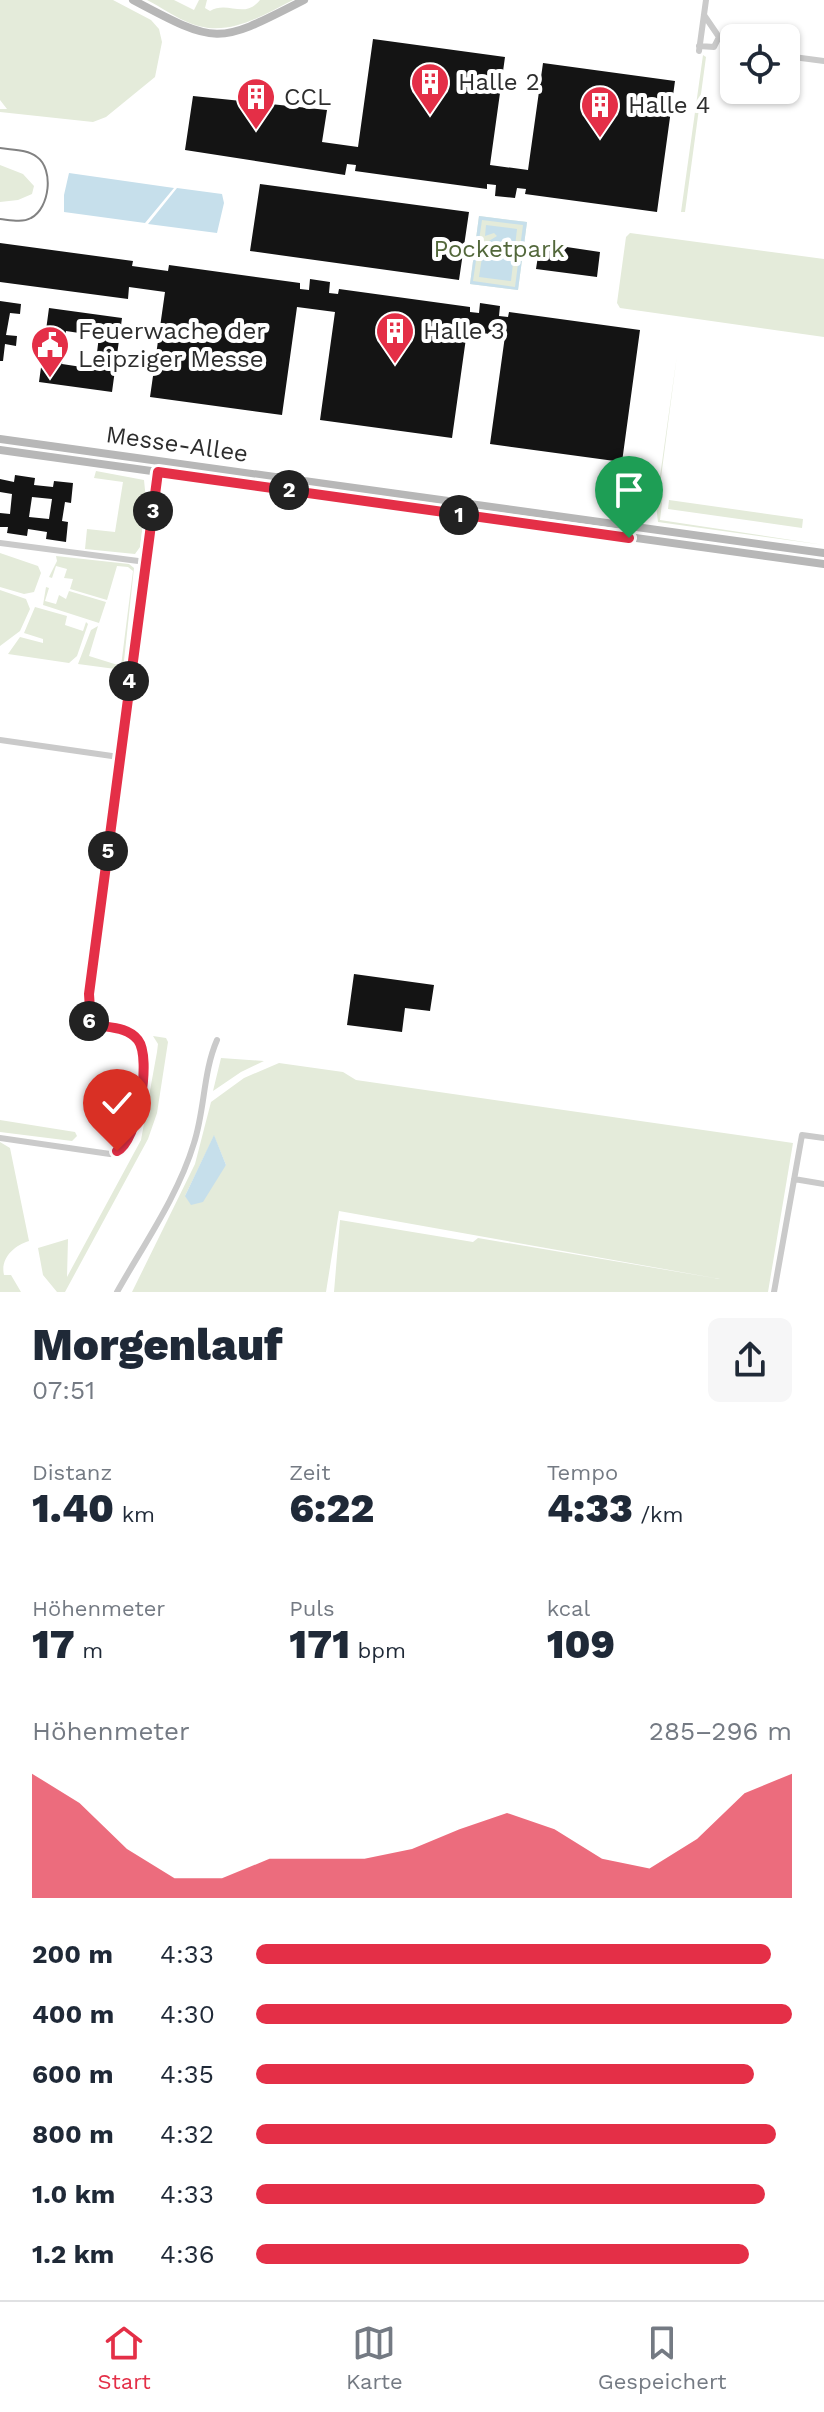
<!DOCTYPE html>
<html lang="de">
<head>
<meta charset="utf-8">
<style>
  :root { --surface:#fff; --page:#f6f6f7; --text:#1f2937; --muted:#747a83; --line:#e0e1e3; --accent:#e42f47 }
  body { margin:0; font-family:"Work Sans",sans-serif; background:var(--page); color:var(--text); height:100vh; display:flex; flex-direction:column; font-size:30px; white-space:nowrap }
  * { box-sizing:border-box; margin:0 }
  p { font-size:26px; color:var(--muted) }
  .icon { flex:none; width:44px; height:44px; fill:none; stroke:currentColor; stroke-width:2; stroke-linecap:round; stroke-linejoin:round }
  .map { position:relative; height:1292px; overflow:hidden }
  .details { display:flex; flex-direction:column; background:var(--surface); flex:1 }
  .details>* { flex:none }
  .fabs { position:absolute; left:720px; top:24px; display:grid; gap:16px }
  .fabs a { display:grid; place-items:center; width:80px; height:80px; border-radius:12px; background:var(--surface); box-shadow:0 2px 6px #0004; font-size:40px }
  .pin { position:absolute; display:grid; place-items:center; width:68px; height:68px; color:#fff; margin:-82px -34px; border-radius:50% 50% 50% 0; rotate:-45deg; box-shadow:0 0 8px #0007 }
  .pin .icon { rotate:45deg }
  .km { position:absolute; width:40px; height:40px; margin:-20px; border-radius:50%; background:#222; color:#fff; font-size:22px; line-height:40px; text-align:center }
  .round { display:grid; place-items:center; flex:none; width:84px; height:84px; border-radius:12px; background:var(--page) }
  .summary { display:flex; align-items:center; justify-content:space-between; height:136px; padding:0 32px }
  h1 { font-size:44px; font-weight:800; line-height:60px }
  .metrics { display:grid; grid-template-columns:repeat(3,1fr); gap:12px; height:136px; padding:8px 32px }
  .metrics div { display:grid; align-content:center }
  .metrics b { font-size:40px; font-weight:800 }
  .metrics small { font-size:22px; font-weight:400 }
  .metrics p { font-size:22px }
  .chart { height:224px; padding:16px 32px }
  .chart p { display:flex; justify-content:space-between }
  .chart svg { width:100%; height:144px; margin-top:8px; fill:var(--accent); opacity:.7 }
  ul { padding:0 32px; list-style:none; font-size:26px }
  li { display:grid; grid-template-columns:128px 96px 1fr; align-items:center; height:60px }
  li i { height:20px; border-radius:10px; background:var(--accent) }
  .tab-bar { display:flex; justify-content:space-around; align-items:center; height:112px; border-top:2px solid var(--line); background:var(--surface); font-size:22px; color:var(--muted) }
  .tab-bar a { display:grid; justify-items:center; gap:4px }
  .tab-bar .active { color:var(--accent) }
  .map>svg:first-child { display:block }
  .green { fill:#e4ebda; fill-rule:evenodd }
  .water { fill:#c6dfeb; fill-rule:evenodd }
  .building { fill:#141414; fill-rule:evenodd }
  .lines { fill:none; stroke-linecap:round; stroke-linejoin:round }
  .street { stroke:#cacaca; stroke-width:6 }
  .secondary { stroke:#b7b7b7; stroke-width:8 }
  .tram { stroke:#828282; stroke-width:2 }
  .route-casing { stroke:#fff; stroke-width:16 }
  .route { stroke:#e42f47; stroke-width:10 }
  .labels { text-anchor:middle; stroke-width:8; stroke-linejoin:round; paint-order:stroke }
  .poi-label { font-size:24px; fill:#2d2d2d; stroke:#fff; text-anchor:start }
  .park-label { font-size:24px; fill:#53683b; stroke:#fff }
  .street-label { font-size:24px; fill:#2d2d2d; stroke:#fff }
</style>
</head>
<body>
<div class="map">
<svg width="824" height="1292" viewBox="0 0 824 1292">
  <rect width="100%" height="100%" fill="#fff"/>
  <!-- green -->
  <path class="green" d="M0,0H113L151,20L159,29L162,42L155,77L106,117L93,122L0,112V109H7L0,100Z
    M147,0H174L194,10L199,0H207L205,8L210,11C228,0 244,20 260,0H293C258,18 224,40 185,21C173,16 161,7 147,0Z
    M703,55L706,57L685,212H681Z
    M0,165L23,174L34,186L32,194L18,200L0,202Z
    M479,216L527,222L518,290L470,284Z
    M630,233L824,259V337L620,308L617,303L626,237Z
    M677,355L659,493L663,494L660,520L824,545L658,522L656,505Z
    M179,469L551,518L550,522L179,471Z
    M96,471L144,480L146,500L140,547L135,554L85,549L87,529L115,532L123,482L94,478Z
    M669,500L803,519L802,528L668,509Z
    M0,553L38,566L41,573L34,592L24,594L0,587Z
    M56,556L129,564L134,568L123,670L78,664L91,630L98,626L89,656L121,666L133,571L128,567L117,566L107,600L70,589L73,579L64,578L67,569L56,566L52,578L49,577L57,561Z
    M46,587L49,588L45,601L56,604L59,595L66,599L69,591L106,602L99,623L43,605Z
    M0,590L26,599L30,609L20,631L0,646Z
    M35,607L67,616L65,625L83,631L86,622L88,624L77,656L69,663L8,654L20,637L43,643V639L24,633Z
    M153,1036L166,1038L168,1042L157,1113L148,1139L65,1292H57L43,1275L38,1248L68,1239L67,1277L141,1140L157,1052L158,1044Z
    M221,1058L264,1061L241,1072L213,1091Z
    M279,1063L343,1072L356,1080L793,1143L768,1292H334L340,1220L473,1242L478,1238L720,1279L339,1211L326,1292H132L195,1164L211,1102L244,1078ZM214,1136L226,1165L185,1196Z
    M0,1120L75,1132L77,1136L72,1141L0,1132Z
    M0,1142L10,1148L29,1241C15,1245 0,1258 4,1275H11L21,1292H0Z"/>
  <!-- water -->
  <path class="water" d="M69,173L174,188L145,223L64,212V195Z
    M177,188L222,194L224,203L217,233L148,224Z
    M479,216L527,222L518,290L470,284ZM482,220L523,225L515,287L473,281Z
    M486,225L517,229L511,281L479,277L484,244L497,236L494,233L485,236Z
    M214,1135L226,1165L203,1202L191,1205L185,1196Z"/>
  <!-- building -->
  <path class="building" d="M373,39L505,57L490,165L528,170L543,63L675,81L657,212L525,194L526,189L517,188L515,198L495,196L496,185L487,184V189L391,176L355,171L356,165L347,164L345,175L185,150L193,96L327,110L322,142L358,147Z
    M260,184L469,212L459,280L250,251Z
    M0,243L133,261L132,266L168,271L169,265L300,283V289L309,290L310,279L330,282L329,293L338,294L339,289L470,307V312L479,313L480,303L500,306L499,316L508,317L509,312L640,330L622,462L490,444L505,336L467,331L452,438L320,420L335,312L297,307L282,415L150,397L165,292L129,287L128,299L0,282Z
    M540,243L600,252L597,277L536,269Z
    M0,301L21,304L20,314L10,313L6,335L17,336L16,346L5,344L3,361H0Z
    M49,308L122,318L112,392L39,382ZM66,331L99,336L95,369L62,364Z
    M15,475L35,478L34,485L53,487L54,481L73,483L71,503L65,502L62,521L68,522L66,542L46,539L47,532L28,529L27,536L7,533L8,527H0V513L10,514L12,494L0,492V479L14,482ZM32,497L52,499L49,519L29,517Z
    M354,974L434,985L430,1011L405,1008L402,1032L347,1025Z"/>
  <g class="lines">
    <!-- street -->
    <path class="street" d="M719,37L734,44
      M699,46L714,47L719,37L704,15
      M699,51L706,0
      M786,56L824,61
      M0,543L146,562
      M0,740L119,757
      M0,1138L110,1154L124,1148C139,1130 153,1052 133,1036C122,1026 105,1028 91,1024L89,994L160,461
      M794,1179L824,1184
      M117,1292C144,1244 178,1196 194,1143C205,1109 203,1072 217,1040
      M774,1292L802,1135L824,1138"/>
    <!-- secondary -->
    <path class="secondary" d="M133,0C219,46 218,44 304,0
      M0,439L824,553
      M0,450L824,564"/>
    <!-- tram -->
    <path class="tram" d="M0,148C12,150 27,149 37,157C54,169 50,208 31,218C22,223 10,220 0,219"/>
  </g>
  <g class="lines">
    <defs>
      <path id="route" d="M117,1151C138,1141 152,1058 138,1040C127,1026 107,1028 91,1024L89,994L158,472L629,538"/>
    </defs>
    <!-- route casing -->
    <use href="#route" class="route-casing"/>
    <!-- route -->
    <use href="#route" class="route"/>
  </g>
  <!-- icons -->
  <defs>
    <symbol id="building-pin" viewBox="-11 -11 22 30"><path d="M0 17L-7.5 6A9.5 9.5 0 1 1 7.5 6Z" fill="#e42f47" stroke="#fff"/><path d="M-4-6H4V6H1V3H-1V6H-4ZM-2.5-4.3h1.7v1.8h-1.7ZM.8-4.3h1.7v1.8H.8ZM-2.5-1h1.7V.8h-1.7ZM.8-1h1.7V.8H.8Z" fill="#fff"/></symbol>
    <symbol id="civic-pin" viewBox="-11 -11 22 30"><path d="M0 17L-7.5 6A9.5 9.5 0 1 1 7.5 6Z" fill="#e42f47" stroke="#fff"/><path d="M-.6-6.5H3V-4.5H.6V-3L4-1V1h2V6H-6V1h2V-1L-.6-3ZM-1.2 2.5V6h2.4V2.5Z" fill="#fff"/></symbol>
  </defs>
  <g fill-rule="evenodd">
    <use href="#building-pin" x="408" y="60" width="44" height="60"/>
    <use href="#building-pin" x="234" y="75" width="44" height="60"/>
    <use href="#building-pin" x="578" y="83" width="44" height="60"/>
    <use href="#building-pin" x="373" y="309" width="44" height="60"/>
    <use href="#civic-pin" x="28" y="323" width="44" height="60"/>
  </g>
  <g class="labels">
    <!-- poi labels -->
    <g class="poi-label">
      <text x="458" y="90">Halle 2</text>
      <text x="284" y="105">CCL</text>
      <text x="628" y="113">Halle 4</text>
      <text x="78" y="339">Feuerwache der<tspan x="78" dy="28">Leipziger Messe</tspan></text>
      <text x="423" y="339">Halle 3</text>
    </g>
    <!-- park labels -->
    <g class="park-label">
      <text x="499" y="257">Pocketpark</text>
    </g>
    <!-- street labels -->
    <g class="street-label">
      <text transform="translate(177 444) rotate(8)" y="8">Messe-Allee</text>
    </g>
  </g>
</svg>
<div class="fabs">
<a><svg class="icon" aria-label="locate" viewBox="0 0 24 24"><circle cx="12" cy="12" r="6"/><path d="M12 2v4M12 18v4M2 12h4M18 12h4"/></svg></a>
</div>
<div class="pin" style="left:629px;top:538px;background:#1e9e55"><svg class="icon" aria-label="arrive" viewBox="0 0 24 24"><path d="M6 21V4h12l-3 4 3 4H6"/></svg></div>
<div class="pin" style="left:117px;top:1151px;background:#d93025"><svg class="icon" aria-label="check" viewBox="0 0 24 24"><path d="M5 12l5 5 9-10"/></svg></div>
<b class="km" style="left:459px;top:515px">1</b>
<b class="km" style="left:289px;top:490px">2</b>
<b class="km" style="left:153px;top:511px">3</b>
<b class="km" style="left:129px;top:681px">4</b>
<b class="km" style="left:108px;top:851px">5</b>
<b class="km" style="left:89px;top:1021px">6</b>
</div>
<section class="details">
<div class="summary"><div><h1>Morgenlauf</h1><p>07:51</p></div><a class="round"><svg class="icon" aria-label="share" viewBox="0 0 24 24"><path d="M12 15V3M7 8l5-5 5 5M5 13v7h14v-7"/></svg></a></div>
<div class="metrics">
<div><p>Distanz</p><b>1.40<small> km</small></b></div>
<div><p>Zeit</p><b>6:22</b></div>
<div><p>Tempo</p><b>4:33<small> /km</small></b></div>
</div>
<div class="metrics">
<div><p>Höhenmeter</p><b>17<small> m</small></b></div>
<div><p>Puls</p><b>171<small> bpm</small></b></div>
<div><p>kcal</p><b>109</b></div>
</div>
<div class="chart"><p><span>Höhenmeter</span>285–296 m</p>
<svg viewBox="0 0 160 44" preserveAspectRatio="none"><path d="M0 44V6L10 15L20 29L30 38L40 38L50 32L60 32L70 32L80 29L90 23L100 18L110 23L120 32L130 35L140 26L150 12L160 6V44z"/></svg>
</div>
<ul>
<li><b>200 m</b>4:33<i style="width:96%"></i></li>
<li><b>400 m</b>4:30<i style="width:100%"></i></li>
<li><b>600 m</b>4:35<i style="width:93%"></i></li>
<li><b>800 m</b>4:32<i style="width:97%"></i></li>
<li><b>1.0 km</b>4:33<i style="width:95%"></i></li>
<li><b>1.2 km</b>4:36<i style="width:92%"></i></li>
</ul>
</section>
<nav class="tab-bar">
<a class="active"><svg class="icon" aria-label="home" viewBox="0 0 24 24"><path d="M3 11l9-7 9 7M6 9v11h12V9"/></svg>Start</a>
<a><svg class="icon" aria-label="map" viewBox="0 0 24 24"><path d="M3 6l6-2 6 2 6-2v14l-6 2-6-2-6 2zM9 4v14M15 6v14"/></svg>Karte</a>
<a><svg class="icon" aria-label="saved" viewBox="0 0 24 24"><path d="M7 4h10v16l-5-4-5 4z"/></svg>Gespeichert</a>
</nav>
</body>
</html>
